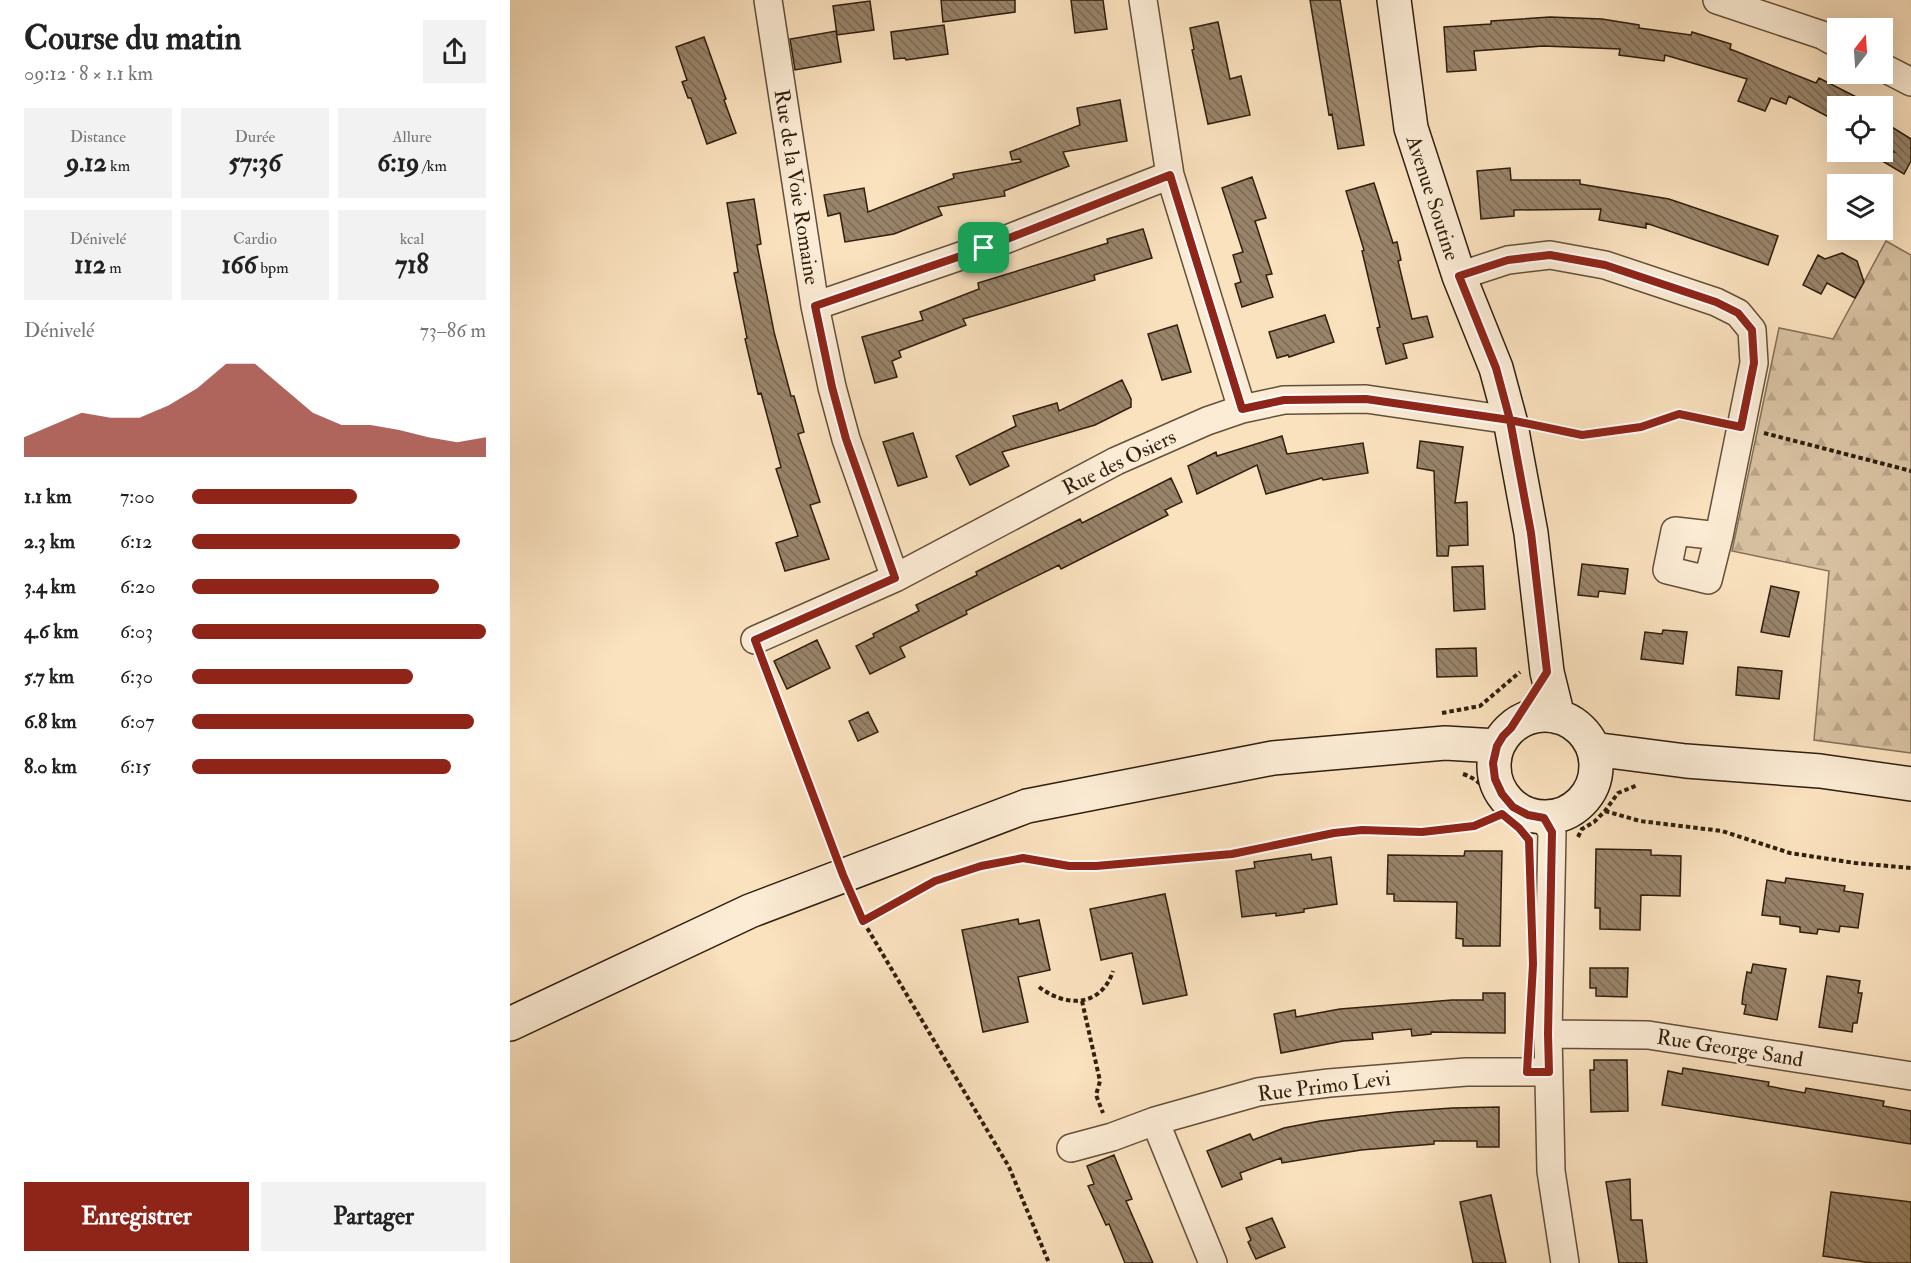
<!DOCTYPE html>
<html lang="fr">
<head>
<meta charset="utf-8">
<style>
  :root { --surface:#fff; --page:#f2f2f2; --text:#222; --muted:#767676; --accent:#8f2418 }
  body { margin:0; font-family:"IM FELL Double Pica",serif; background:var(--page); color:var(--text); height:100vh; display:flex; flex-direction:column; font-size:22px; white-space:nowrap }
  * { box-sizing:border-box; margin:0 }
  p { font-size:20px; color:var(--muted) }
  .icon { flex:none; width:33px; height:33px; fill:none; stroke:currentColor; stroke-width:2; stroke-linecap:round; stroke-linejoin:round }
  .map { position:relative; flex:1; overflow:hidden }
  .details { display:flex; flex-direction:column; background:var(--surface); width:510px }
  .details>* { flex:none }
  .needle { width:39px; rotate:17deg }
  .fabs { position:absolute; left:1317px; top:18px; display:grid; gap:12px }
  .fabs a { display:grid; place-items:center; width:66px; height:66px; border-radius:0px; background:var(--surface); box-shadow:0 6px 24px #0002; font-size:30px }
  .pin { position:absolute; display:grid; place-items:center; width:51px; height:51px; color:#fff; margin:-26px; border-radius:12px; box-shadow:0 3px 9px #0006 }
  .round { display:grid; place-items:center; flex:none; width:63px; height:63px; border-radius:0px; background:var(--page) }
  .overview { display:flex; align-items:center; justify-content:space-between; height:102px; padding:0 24px }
  h1 { font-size:33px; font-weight:700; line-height:45px }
  .stats { display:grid; grid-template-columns:repeat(3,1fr); gap:9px; height:102px; padding:6px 24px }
  .stats div { display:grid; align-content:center; border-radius:0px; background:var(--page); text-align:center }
  .stats b { font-size:26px; font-weight:700 }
  .stats small { font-size:16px; font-weight:400 }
  .stats p { font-size:16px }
  .chart { height:168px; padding:12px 24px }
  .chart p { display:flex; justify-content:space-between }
  .chart svg { width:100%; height:108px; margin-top:6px; fill:var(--accent); opacity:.7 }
  .action { display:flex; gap:12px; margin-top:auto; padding:12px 24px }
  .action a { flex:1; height:69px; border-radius:0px; background:var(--accent); color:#fff; font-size:24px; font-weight:700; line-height:69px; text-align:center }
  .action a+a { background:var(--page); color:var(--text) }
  ul { padding:0 24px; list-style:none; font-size:20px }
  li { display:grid; grid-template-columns:96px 72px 1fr; align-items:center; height:45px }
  li i { height:15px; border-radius:8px; background:var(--accent) }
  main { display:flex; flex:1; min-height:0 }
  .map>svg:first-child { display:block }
  .forest { fill:url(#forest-firs); stroke:#847058; stroke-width:1.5 }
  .building { fill:url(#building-back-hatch); stroke:#2f1f0e; stroke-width:1.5 }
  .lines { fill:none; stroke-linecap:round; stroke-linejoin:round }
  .street-casing { stroke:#62503a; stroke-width:30 }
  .secondary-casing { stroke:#2f1f0e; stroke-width:36 }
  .path { stroke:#2f1f0e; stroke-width:4; stroke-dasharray:4.5 3; stroke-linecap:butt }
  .street { stroke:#fcecd5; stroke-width:27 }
  .secondary { stroke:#fcecd5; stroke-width:33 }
  .route-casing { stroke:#fff; stroke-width:12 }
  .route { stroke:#8f2418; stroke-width:8 }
  .labels { text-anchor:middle; stroke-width:5; stroke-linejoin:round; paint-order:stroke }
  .street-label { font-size:21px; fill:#2f1f0e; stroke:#fcecd5 }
</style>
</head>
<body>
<main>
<section class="details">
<div class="overview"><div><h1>Course du matin</h1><p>09:12 · 8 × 1.1 km</p></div><a class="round"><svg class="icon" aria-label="share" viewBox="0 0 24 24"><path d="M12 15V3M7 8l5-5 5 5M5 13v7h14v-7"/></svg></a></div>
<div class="stats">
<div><p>Distance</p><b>9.12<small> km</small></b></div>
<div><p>Durée</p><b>57:36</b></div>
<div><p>Allure</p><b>6:19<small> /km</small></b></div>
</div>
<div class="stats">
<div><p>Dénivelé</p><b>112<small> m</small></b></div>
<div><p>Cardio</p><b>166<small> bpm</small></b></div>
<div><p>kcal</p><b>718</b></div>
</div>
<div class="chart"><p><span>Dénivelé</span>73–86 m</p>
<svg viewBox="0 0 160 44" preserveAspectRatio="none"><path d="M0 44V36L10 31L20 26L30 28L40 28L50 23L60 16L70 6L80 6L90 16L100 26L110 31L120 31L130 33L140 36L150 38L160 36V44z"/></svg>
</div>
<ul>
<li><b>1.1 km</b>7:00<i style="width:56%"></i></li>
<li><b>2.3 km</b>6:12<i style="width:91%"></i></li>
<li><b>3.4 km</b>6:20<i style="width:84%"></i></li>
<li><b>4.6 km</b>6:03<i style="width:100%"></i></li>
<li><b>5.7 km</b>6:30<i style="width:75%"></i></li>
<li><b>6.8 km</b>6:07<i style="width:96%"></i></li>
<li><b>8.0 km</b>6:15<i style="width:88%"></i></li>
</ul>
<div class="action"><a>Enregistrer</a><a>Partager</a></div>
</section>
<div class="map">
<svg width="1401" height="1263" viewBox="0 0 1401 1263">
  <defs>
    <pattern id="forest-firs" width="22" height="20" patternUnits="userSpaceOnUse" patternTransform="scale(1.5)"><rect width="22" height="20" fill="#d8c1a1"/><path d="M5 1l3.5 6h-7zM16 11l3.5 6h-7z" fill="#baa589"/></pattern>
    <pattern id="building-back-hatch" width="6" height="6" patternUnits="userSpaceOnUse" patternTransform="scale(1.5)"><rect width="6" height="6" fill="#99846a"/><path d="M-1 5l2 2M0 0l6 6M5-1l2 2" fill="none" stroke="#7d6b56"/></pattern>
  </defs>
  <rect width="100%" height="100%" fill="#fbe2bf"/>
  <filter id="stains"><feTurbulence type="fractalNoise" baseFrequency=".00333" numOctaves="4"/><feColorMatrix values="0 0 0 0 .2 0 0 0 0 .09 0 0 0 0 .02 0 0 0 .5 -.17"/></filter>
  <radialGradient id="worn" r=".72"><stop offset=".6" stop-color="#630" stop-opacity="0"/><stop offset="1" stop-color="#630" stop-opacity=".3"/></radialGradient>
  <!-- forest -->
  <path class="forest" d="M1376,241L1401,255V753L1304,740L1319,571L1222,551L1269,328L1323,339Z"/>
  <!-- building -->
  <path class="building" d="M431,0H505V12L433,22Z
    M561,0H593L597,29L565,33Z
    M800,0H830L854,145L828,149L822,114L819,115Z
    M360,1L364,30L327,35L323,6Z
    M1040,17L1092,19L1129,25V28L1181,35L1182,32L1221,44L1220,49L1306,83L1309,78L1364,106H1328V122L1279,96L1276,104L1261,98L1255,111L1228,101L1237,79L1155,55L1154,61L1109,55L1110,49L1033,46L964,51L966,70L937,72L934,27L981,24V21Z
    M708,22L720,79L731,76L740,115L698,124L682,50L684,49L680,28Z
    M434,25L438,54L396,60L395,58L384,59L381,32Z
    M326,31L331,62L285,70L280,39Z
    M194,37L216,99L214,100L226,133L197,144L181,98H178L172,82L177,80L166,47Z
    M610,100L617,141L553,152L559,166L494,191L495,196L428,207L432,215L384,234L335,242L330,213L318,216L314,195L354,188L358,212L444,178L443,174L511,162L510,159L502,160L500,152L570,125L567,108Z
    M1372,121L1401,139V161L1394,174L1357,152H1384L1372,145Z
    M1000,168L1001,180H1070V184L1159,199L1268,236L1258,265L1136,223V228L1089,220L1091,209L1004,210V216L971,219L967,171Z
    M742,177L756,218L745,221L762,274L756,275L763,297L732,307L725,284L731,282L723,255L733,252L712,188Z
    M864,183L883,243L887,242L891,260L888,261L902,319L917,316L923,337L893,344L897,358L876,364L867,328L870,327L852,251L854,250L836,191Z
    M244,199L251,244L247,245L264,332L281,396H284L294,432L288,434L310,502L300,505L319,559L275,571L266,543L288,536L266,469L271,467L251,393L248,394L235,339L237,338L224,273L228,272L217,203Z
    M633,229L642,258L584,275L585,280L453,319L456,325L389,351L391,357L382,361L387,377L365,383L352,337L413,320L410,312L469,289L468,283L598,243L597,239Z
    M1332,253L1347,261L1354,282L1345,298L1317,283L1311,294L1293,285L1308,255L1315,259Z
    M815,315L824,342L779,357L778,355L767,358L759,332Z
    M667,325L681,372L652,380L638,334Z
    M612,380L621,399V407L585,425L492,452L499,466L460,485L446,456L506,426L503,416L547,403L549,411Z
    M403,433L417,477L388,486L373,442Z
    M772,436L777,454L853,443L858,473L813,480L812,478L756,494L747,465L687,494L678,466L706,452L707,456Z
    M910,441L953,447L945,503L957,502L958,545L939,546L938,556H927L924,471L907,468Z
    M661,478L672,502L655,510L658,515L551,569L549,565L456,611L457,614L390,647L395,657L360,674L346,646L364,637L363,634L409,611L406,605L467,575L466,572L570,519L572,523Z
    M1072,564L1118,569L1115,594L1089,591L1088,597L1068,595Z
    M973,566L975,609L944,611L942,567Z
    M1261,586L1289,592L1279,637L1251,632Z
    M1153,630L1177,632L1173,664L1131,659L1135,632L1152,634Z
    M307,640L320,668L277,689L264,661Z
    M966,648L967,676L927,677L926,649Z
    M1228,667L1272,671L1269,699L1226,695Z
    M358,712L368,732L348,741L339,721Z
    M1086,849L1141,850V855L1171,856L1170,896L1131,895L1130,930L1090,929V908H1085Z
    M955,851H992L990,946H953V939L946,938L947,902L884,901V894H877L878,855L954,856Z
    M801,854L802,860L821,857L827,904L794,909V912L766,916V913L732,917L726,871L745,868L744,862Z
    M1276,878L1335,886L1334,891L1353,894L1348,928L1330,926L1329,932L1308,929L1307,934L1290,932V927L1270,924V917L1252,915L1257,880L1275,883Z
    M655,894L677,995L633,1004L622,953L591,960L580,909Z
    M508,919L509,924L529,920L540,970L508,977L518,1022L473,1032L452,930Z
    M1243,964L1276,969L1267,1020L1234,1014L1236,1005L1232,1004L1233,994L1237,972L1241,973Z
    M1080,968H1118L1117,997L1086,996V988H1080Z
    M1317,976L1350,981L1348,993H1352L1347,1023H1343L1342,1032L1309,1027Z
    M973,993H995V1033L921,1032V1034L902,1036L901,1029L862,1033L863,1039L833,1041L771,1053L764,1014L785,1010L786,1017L830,1009L942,1000H973Z
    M1084,1060H1117L1118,1111L1081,1112L1080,1070H1084Z
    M1173,1068L1259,1082L1258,1086L1295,1093L1296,1088L1374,1101L1373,1106L1401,1111V1144L1152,1105L1158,1071L1172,1074Z
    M989,1107V1147H967V1141H924V1144L851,1150L772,1163L771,1158L730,1173L732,1179L712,1187L697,1151L740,1134L743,1140L774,1128L810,1121L886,1112L942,1108Z
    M604,1155L622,1199L616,1201L643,1263H615L599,1224L596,1225L578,1186L584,1184L577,1166Z
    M1120,1179L1121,1220H1132L1137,1263H1109L1096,1182Z
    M1321,1192L1401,1202V1263H1362L1313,1256Z
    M981,1195L996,1263H963L950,1202Z
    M762,1218L775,1247L746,1259L738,1242L741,1240L736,1228Z"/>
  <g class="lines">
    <defs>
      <path id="street" d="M258,0L305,306L322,387L336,439L385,578
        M633,0L660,175L732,409
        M1207,0L1312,35L1328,44
        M1372,67L1401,82
        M949,276L998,260L1040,255L1095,265L1206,302L1228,313L1242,330L1244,363L1209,536L1198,580L1157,570L1165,531L1209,536
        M305,306L474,248L660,175
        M245,640L385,578L606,461L697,421L732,409L774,400L856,399L1000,420
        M1034,818L1042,832L1038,1034L1041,1171L1055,1263
        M1038,1034L1138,1035L1401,1076
        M645,1121L703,1263
        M561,1148L602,1137L645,1121L748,1092L819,1083L956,1072H1039"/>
      <path id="secondary" d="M884,0L901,128L949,276L986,368L1000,420L1021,533L1037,672L1048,717
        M984 766a51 51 0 1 1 102 0a51 51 0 1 1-102 0Z
        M1083,749L1176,761L1310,771L1401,784
        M0,1024L240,911L517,806L763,758L935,743L987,746"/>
    </defs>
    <!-- street casing -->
    <use href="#street" class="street-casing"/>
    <!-- secondary casing -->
    <use href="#secondary" class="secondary-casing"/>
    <!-- path -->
    <path class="path" d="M1029,426L1072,435L1131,427L1169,414L1208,422
      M1254,433L1401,471
      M253,663L324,850
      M932,713L970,706L1010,672
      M953,774C979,783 976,798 992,815C997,820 1005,824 1011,830
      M1095,811L1130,821L1212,831L1280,853L1345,863L1401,868
      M1068,837L1072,829L1084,822L1095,811L1108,793L1128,785
      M345,901L353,921L499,1167L539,1263
      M353,921L425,881L471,866L513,858L559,866H586L722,854L824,833L852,830L912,832L964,826L992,814
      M529,987C555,1007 591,1008 603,971
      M572,1001L590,1081L586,1095L593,1113"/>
    <!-- street -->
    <use href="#street" class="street"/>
    <!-- secondary -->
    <use href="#secondary" class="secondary"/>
  </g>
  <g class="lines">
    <defs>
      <path id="route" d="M474,248L305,306L322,387L336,439L385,578L245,640L333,875L353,921L425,881L471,866L513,858L559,866H586L722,854L824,833L852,830L912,832L964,826L992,814L1009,828L1019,840L1023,964L1017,1072H1039L1038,1034L1042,832L1034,818L1018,815L1003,807L992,794L985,779L983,763L987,746L993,736L1001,728L1037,672L1021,533L1000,420L1072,435L1131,427L1169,414L1231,427L1244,363L1242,330L1228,313L1206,302L1095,265L1040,255L998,260L949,276L986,368L1000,420L856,399L774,400L732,409L660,175L474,248"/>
    </defs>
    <!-- route casing -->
    <use href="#route" class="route-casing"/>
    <!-- route -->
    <use href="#route" class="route"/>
  </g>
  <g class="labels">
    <!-- street labels -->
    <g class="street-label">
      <text transform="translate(287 187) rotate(81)" y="7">Rue de la Voie Romaine</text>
      <text transform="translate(923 198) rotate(72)" y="7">Avenue Soutine</text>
      <text transform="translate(609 462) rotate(-26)" y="7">Rue des Osiers</text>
      <text transform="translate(1220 1048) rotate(9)" y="7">Rue George Sand</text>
      <text transform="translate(814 1086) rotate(-7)" y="7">Rue Primo Levi</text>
    </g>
  </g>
  <rect width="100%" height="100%" filter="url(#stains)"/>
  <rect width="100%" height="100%" fill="url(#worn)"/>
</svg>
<div class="fabs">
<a><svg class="needle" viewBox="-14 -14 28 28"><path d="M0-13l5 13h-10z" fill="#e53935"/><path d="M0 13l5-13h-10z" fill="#767676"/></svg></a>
<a><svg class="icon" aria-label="locate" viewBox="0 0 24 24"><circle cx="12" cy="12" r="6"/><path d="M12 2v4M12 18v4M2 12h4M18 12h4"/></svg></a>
<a><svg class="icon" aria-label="layers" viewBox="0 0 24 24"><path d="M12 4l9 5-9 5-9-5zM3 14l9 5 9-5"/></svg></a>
</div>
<div class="pin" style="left:474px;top:248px;background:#1e9e55"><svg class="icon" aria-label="arrive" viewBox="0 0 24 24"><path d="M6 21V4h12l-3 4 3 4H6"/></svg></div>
</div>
</main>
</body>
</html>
